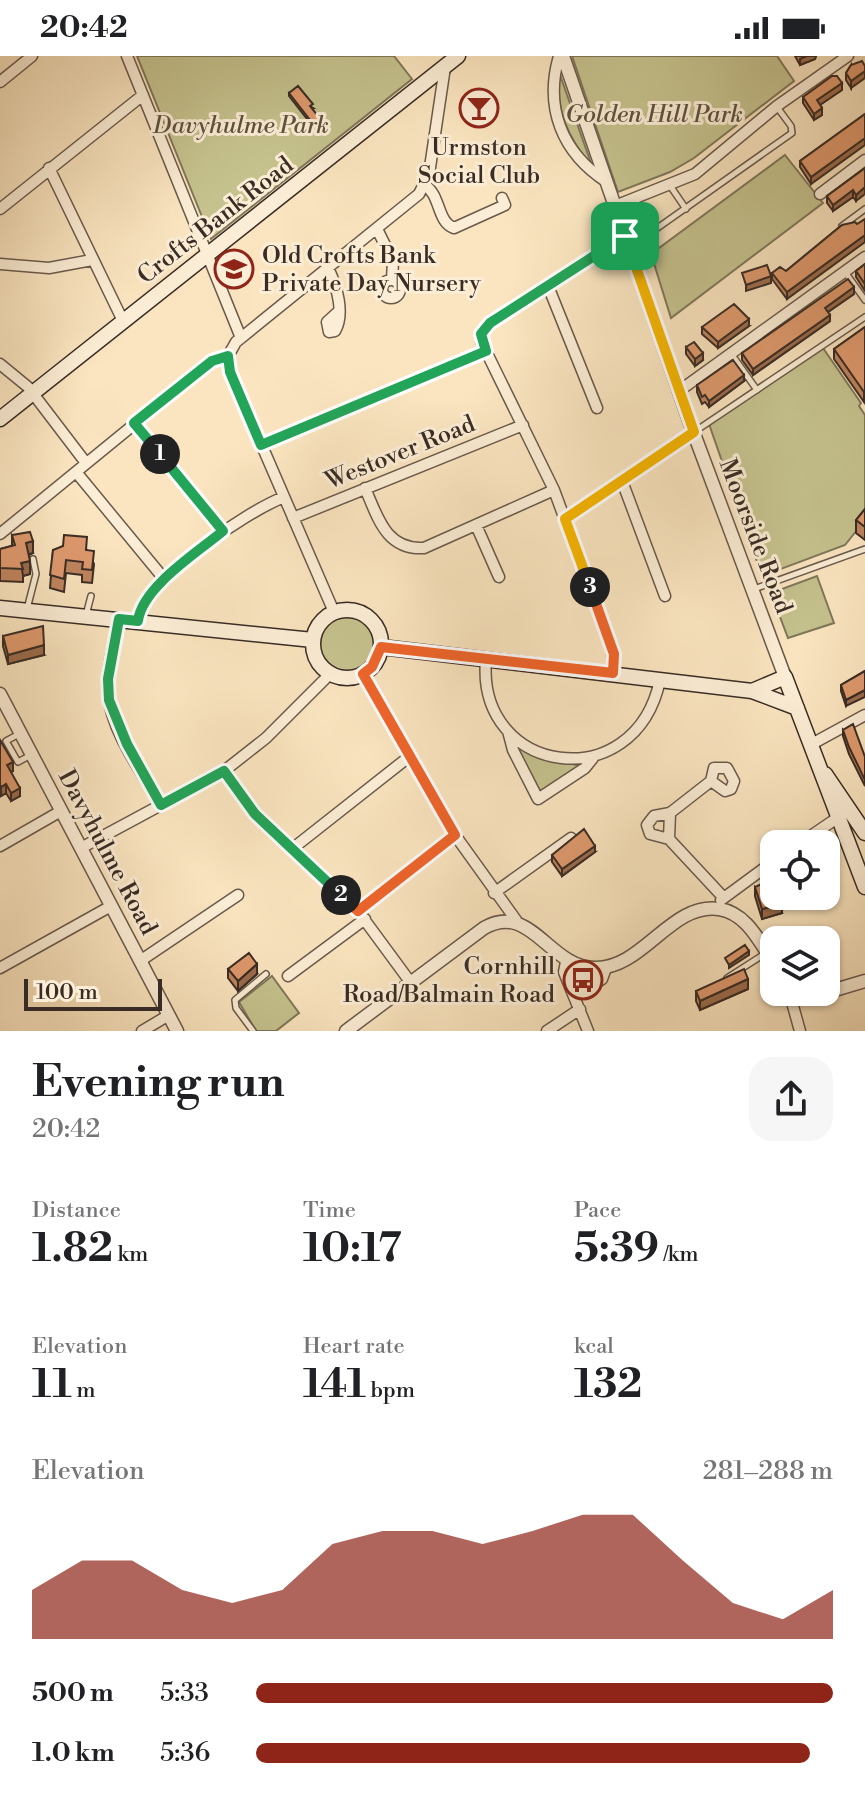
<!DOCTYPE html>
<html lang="en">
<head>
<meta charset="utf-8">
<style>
  :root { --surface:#fff; --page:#f6f6f6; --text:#202124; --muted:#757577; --accent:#8f2418 }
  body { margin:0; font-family:"Libre Bodoni",serif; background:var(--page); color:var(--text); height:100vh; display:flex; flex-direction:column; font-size:30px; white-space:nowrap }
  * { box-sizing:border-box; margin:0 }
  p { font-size:26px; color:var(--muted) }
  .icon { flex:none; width:44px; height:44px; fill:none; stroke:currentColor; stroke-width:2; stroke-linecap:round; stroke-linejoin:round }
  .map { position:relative; height:975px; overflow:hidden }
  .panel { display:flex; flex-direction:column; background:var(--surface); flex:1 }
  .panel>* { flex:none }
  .fabs { position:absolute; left:760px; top:774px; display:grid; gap:16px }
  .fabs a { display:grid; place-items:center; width:80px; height:80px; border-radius:16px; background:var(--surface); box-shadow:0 2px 6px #0004; font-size:40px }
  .scale { position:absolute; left:24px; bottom:20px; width:138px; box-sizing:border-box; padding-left:8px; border:4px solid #392c25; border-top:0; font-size:22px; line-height:28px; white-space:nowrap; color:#392c25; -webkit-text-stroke:6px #fceed6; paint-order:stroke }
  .pin { position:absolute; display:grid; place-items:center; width:68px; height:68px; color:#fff; margin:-34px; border-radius:16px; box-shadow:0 4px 12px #0006 }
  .km { position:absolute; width:40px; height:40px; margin:-20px; border-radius:50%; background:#222; color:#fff; font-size:22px; line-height:40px; text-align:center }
  .round { display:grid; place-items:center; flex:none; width:84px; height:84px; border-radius:24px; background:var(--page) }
  .headline { display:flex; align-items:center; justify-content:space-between; height:136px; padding:0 32px }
  h1 { font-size:44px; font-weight:700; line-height:60px }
  .figures { display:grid; grid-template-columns:repeat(3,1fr); gap:12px; height:136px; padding:8px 32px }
  .figures div { display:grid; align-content:center }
  .figures b { font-size:40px; font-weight:700 }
  .figures small { font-size:22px; font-weight:400 }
  .figures p { font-size:22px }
  .chart { height:224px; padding:16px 32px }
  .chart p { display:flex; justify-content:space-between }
  .chart svg { width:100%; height:144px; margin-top:8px; fill:var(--accent); opacity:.7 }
  ul { padding:0 32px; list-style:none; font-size:26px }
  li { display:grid; grid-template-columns:128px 96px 1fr; align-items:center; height:60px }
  li i { height:20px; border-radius:10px; background:var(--accent) }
  .status { display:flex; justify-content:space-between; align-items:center; height:56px; padding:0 40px; background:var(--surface); direction:ltr }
  .status svg { height:22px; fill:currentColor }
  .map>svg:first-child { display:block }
  .green { fill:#c5c28e; stroke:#7f775a; stroke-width:2 }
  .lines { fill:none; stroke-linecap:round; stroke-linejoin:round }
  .service-casing { stroke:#695a4c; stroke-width:8 }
  .minor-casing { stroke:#695a4c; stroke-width:13 }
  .tertiary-casing { stroke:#695a4c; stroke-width:15 }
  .secondary-casing { stroke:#392c25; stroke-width:17 }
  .service { stroke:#fceed6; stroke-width:5 }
  .minor { stroke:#fceed6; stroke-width:10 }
  .tertiary { stroke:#fceed6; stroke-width:12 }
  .secondary { stroke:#fceed6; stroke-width:14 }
  .wall { fill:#bf845e; stroke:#392c25; stroke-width:2 }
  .shaded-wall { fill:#9b6b4c; stroke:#392c25; stroke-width:2 }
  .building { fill:#de996d; stroke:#392c25; stroke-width:2 }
  .split-1-casing { stroke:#fff; stroke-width:16 }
  .split-2-casing { stroke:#fff; stroke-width:16 }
  .split-3-casing { stroke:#fff; stroke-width:16 }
  .split-4-casing { stroke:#fff; stroke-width:16 }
  .split-1 { stroke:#22a559; stroke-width:10 }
  .split-2 { stroke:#22a559; stroke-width:10 }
  .split-3 { stroke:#f0652b; stroke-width:10 }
  .split-4 { stroke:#f5b400; stroke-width:10 }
  .labels { text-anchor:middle; stroke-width:6; stroke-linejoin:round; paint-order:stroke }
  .park-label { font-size:24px; font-style:italic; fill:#5c523f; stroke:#fceed6 }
  .poi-label { font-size:24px; fill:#392c25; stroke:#fceed6 }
  .street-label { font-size:24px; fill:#392c25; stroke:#fceed6 }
</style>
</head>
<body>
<div class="status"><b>20:42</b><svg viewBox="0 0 49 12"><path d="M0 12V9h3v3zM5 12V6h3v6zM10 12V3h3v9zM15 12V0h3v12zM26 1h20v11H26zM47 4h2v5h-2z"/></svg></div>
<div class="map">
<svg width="865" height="975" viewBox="0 0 865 975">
  <rect width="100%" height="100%" fill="#fae5c0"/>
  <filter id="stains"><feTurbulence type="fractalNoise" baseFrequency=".0025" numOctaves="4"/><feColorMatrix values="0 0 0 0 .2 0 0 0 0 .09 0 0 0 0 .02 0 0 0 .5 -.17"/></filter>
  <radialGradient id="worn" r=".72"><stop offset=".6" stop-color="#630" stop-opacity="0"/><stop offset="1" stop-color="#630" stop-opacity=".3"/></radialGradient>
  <!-- green -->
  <path class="green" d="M137,0H394L412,23L211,183Z
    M572,0H777L794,25L694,102L670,116L618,136Z
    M559,16L592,110C568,82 555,54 559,16Z
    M785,99L823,147L671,262L651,198Z
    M823,292L861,347L859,350L865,359V464L845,489L762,520L709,368Z
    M817,520L834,567L788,582L771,537Z
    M318 588a29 29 0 1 1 58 0a29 29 0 1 1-58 0Z
    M520,690L543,703L583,710L540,737L517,691Z
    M272,920L299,957L276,975H256L239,946Z"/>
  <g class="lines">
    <defs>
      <path id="service" d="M671,131L686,153
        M842,170L865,153
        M656,173L792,77L791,70L777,51
        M845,216L865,244
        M732,299L757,334
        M694,376L865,261
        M754,533L865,493
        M27,553L36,518L33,503
        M86,559L91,540
        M19,678L6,685L18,706L31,699
        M727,922L766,897
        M253,975L236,952L235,944L266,918"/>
      <path id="minor" d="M127,0L241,282
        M559,0C544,52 562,97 607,126
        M0,26L32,0
        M49,112L123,265
        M425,129C441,140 437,166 454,172L505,149L502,142
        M820,138L865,104
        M615,150L695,118L777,50L848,0
        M0,153L143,39
        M377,173L393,205L392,224
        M0,208L49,212L92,204
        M328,212C337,230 345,258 335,275L329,276L327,266L338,256
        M382 233a9 9 0 1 1 18 0a9 9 0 1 1-18 0Z
        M548,230L597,352
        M0,308L28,331L86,407
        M679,335L865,201
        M134,367L223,475
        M261,389L486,295
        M76,416L165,524
        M622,425L665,540
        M365,432C378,462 386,494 424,492L554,434
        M293,462L523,369
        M565,463L694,376
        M476,469L499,521
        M0,478L208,308L228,300
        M334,556L230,316L228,300L236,286L419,138L429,118L445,11
        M119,563C115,586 105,614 108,637C111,676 142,716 161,749
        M138,565C143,524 246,456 284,441
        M486,604C476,719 635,743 660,624
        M613,617L612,591L554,434L482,287L481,278L490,267L625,180
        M363,618L455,779L516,864
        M508,675L513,694L538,743L585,712L593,702
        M810,689L865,659
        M224,715L255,758L358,855L411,927
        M711,725L725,735L731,733L734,725L727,712H714L711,725L670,757L669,783L723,841
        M669,783L650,778L647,769L654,760L670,757
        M799,788L843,758
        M0,790L61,755
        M81,792L224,715L266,682L330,618
        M292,793L410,700
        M494,837L571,782
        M721,844L774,805
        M358,855L455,779
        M140,905L238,839
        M566,906L564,916L588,975
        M0,912L111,850
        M288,920L365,863
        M800,936L793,950L800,975
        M575,941L602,923L606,912
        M142,975L169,959
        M547,975L580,953"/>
      <path id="tertiary" d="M563,0L690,367L785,621
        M0,638L177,975
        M814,936H828L865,925
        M346,975L484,872C531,845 549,912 595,912C643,913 671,846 719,853C747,857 760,887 774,907"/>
      <path id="secondary" d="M0,363L458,0
        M0,552L313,584
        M313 588a34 34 0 1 1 68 0a34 34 0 1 1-68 0Z
        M381,591L752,635L797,652
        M752,635L785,621L865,831
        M825,718L865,777"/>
    </defs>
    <!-- service casing -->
    <use href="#service" class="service-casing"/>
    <!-- minor casing -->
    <use href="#minor" class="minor-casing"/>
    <!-- tertiary casing -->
    <use href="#tertiary" class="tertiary-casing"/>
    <!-- secondary casing -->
    <use href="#secondary" class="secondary-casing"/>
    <!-- service -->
    <use href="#service" class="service"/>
    <!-- minor -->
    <use href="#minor" class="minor"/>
    <!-- tertiary -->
    <use href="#tertiary" class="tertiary"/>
    <!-- secondary -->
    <use href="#secondary" class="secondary"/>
  </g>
  <!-- wall -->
  <path class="wall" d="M795,0H816L815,3L800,9Z
    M851,9V32L846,24V17Z
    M842,34L820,48L822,59L814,64L803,47V41Z
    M289,37L313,52H312L321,67L314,72L289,40Z
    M865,58L811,128L800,111V105Z
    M865,112L856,145L853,141L833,155L827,147V140Z
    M842,169L787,243L772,223V217L786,215Z
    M865,208V235L856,221V215Z
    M854,238L828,256L830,265L753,319L742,304V297Z
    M749,270L718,292L702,278V271Z
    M865,271L864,346L834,303V293Z
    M686,291L703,304L695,310L686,298Z
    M744,325L709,351L705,346L702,348L697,336V329Z
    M865,453V484L856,477V464Z
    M12,479L33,497L29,499L30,518L23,520V526L0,525V493L12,490Z
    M53,494H87L94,508L92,527L82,526V519L66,517L64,536L50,532Z
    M3,580L44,599L8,608L3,590Z
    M865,615L846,650L841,635V629Z
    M843,674L865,701V730L849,698L843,680Z
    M0,684L13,715L11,716L20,740L11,745L6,737L1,740L0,738Z
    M595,796L562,820L552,806V799Z
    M755,831L782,857L762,863L755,840Z
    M228,913L257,918L238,935L228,922Z
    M748,933L700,954L696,945V935Z"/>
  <!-- shaded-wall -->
  <path class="shaded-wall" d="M807,0H816L815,3L800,9V3Z
    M865,15V22L851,32V25Z
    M842,27V34L817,51V44Z
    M822,52V59L814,64V58Z
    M865,82V89L811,128V121Z
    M865,131V138L856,145V139Z
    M853,134V141L833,155V149Z
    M865,179V186L787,243V236Z
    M771,220V227L746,235V229Z
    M854,231V238L825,258V252Z
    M830,259V265L753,319V313Z
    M749,263V270L718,292V286Z
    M703,297V304L695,310V303Z
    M744,319V325L709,351V345Z
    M33,485V497L26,499V487Z
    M30,505V518L23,520L21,507Z
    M44,589V599L8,608V599Z
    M865,634V641L846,650V644Z
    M13,706V715L7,717V709Z
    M6,728V737L1,740V731Z
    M20,732V740L11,745V737Z
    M595,790V796L562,820V813Z
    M782,848V857L762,863V853Z
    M749,895V899L729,912V909Z
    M257,908V918L238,935V925Z
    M748,923V933L700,954V945Z"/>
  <!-- building -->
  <path class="building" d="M862,5L865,10V15L851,25L846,17L851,9Z
    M832,20H837L842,27L817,44L822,52L814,58L803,41Z
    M298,30L313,48L310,50L321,64L314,69L289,37Z
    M865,58V82L811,121L800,105Z
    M865,112V131L856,139L853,134L833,149L827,140Z
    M865,163V179L787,236L772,217L780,211L786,215L842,169L855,166L857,168Z
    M865,208V228L856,215Z
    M767,209L771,220L746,229L742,217Z
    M848,223L854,231L825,252L830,259L753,313L742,297Z
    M734,248L749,263L718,286L702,271Z
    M865,271V335L864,336L834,293Z
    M694,286L703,297L695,303L686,291Z
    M733,304L744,319L709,345L705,339L702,341L697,329Z
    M865,453V471L856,464Z
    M30,476L33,485L26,487L30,505L21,507L23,513L0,512V493L15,489L12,479Z
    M64,479L87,481L86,494L94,495L92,514L82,513L83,506L66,504L64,523L50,519L53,494L63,490Z
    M43,570L44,589L8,599L3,580Z
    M865,615V634L846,644L841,629Z
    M853,668L865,701V724L849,691L843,674Z
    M0,684L13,706L7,709L20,732L11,737L6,728L1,731L0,729Z
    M584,773L595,790L562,813L552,799Z
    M768,825L774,835V840H777L782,848L762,853L755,831Z
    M745,889L749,895L729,909L725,902Z
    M249,897L257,908L238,925L228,913Z
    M744,913L748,923L700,945L696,935Z"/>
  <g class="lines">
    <defs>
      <path id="split-1" d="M160,398L134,367L212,305L228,300L230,316L261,389L486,295L481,278L490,267L625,180"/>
      <path id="split-2" d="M160,398L223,475C198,496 142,531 138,565L119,563L108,623L109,644L127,688L161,749L224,715L255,758L341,839"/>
      <path id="split-3" d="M341,839L358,855L455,779L363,618L372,611L381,591L613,617L614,598L590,531"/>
      <path id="split-4" d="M590,531L565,463L694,376L625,180"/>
    </defs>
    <!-- split-1 casing -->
    <use href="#split-1" class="split-1-casing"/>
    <!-- split-2 casing -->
    <use href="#split-2" class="split-2-casing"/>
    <!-- split-3 casing -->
    <use href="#split-3" class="split-3-casing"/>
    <!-- split-4 casing -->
    <use href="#split-4" class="split-4-casing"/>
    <!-- split-1 -->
    <use href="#split-1" class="split-1"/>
    <!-- split-2 -->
    <use href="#split-2" class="split-2"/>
    <!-- split-3 -->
    <use href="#split-3" class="split-3"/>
    <!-- split-4 -->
    <use href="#split-4" class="split-4"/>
  </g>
  <!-- icons -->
  <defs>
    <symbol id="bar-ring" viewBox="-11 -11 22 22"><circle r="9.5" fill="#fceed6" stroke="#8f2418" stroke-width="1.5"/><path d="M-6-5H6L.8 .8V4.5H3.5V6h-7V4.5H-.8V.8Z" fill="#8f2418"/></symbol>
    <symbol id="school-ring" viewBox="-11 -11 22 22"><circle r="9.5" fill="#fceed6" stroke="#8f2418" stroke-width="1.5"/><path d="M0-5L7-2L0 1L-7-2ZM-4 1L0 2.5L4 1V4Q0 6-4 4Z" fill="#8f2418"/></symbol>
    <symbol id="bus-ring" viewBox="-11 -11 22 22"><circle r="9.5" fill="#fceed6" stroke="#8f2418" stroke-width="1.5"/><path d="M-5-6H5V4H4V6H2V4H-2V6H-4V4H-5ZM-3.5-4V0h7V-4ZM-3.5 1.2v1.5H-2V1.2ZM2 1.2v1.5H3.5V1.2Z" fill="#8f2418"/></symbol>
  </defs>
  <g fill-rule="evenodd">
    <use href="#bar-ring" x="457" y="30" width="44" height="44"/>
    <use href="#school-ring" x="212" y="191" width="44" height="44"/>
    <use href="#bus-ring" x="561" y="902" width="44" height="44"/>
  </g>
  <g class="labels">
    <!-- park labels -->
    <g class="park-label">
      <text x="654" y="66">Golden Hill Park</text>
      <text x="241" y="77">Davyhulme Park</text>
    </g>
    <!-- poi labels -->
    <g class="poi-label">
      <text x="479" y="99">Urmston<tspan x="479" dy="28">Social Club</tspan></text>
      <text x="262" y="207" text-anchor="start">Old Crofts Bank<tspan x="262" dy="28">Private Day Nursery</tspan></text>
      <text x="555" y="918" text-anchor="end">Cornhill<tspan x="555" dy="28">Road/Balmain Road</tspan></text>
    </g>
    <!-- street labels -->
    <g class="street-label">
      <text transform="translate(215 164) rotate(-38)" y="8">Crofts Bank Road</text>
      <text transform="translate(400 396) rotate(-22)" y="8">Westover Road</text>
      <text transform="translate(756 480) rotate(69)" y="8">Moorside Road</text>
      <text transform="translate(108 796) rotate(62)" y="8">Davyhulme Road</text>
    </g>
  </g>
  <rect width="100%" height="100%" filter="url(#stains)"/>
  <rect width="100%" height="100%" fill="url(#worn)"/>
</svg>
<div class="fabs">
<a><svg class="icon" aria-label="locate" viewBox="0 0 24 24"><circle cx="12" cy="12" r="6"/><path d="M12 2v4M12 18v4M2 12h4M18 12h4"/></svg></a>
<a><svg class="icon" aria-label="layers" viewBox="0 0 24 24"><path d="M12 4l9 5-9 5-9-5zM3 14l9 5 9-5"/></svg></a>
</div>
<div class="scale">100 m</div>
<div class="pin" style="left:625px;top:180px;background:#1e9e55"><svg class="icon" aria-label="arrive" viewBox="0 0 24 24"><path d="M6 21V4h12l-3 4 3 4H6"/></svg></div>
<b class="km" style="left:160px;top:398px">1</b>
<b class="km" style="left:341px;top:839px">2</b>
<b class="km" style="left:590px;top:531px">3</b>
</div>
<section class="panel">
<div class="headline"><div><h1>Evening run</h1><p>20:42</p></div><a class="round"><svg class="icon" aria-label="share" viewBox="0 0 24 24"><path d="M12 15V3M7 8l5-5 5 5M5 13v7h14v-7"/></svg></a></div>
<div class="figures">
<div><p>Distance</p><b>1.82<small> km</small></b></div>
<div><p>Time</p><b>10:17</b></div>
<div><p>Pace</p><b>5:39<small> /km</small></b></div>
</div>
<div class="figures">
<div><p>Elevation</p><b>11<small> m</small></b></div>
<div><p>Heart rate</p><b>141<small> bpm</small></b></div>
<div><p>kcal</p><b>132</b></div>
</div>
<div class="chart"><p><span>Elevation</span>281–288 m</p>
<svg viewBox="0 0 160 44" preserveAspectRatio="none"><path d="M0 44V29L10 20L20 20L30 29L40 33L50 29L60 15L70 11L80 11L90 15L100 11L110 6L120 6L130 20L140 33L150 38L160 29V44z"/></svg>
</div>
<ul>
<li><b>500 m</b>5:33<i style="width:100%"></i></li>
<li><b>1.0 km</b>5:36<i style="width:96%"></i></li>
</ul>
</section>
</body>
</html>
